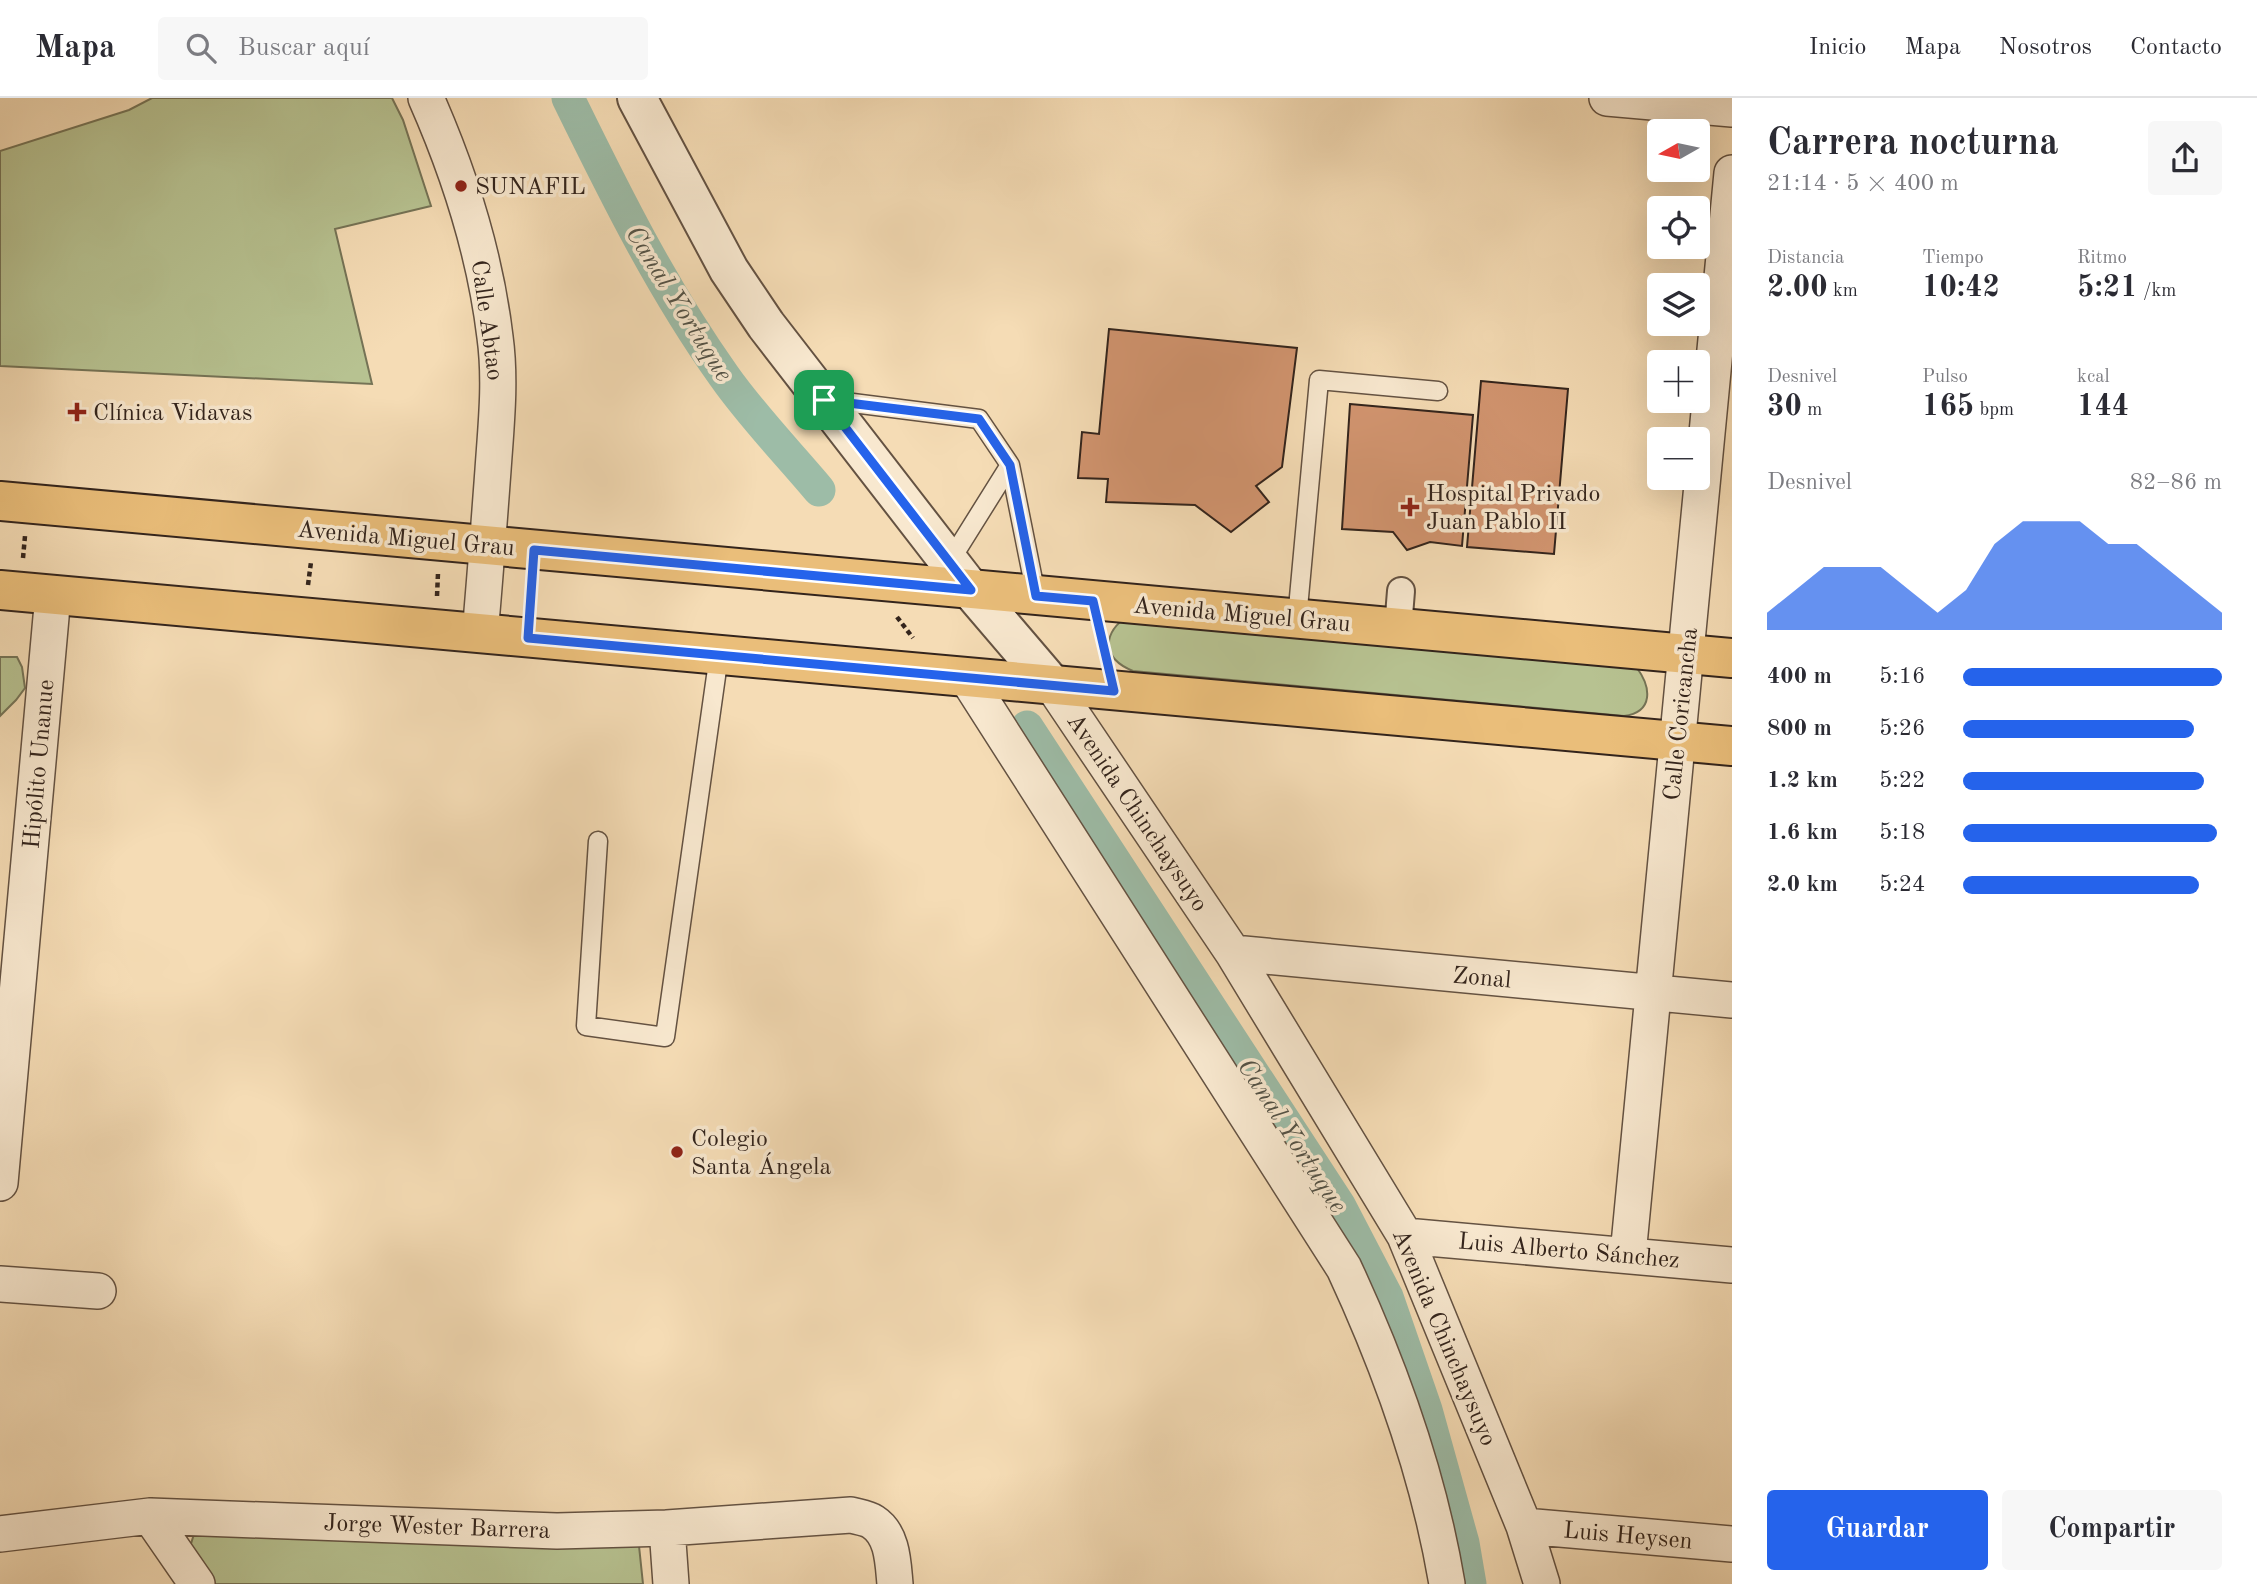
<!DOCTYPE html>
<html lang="es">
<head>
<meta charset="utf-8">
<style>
  :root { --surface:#fff; --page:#f7f7f7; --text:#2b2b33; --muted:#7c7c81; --line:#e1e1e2; --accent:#2563eb }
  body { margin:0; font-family:"Old Standard TT",serif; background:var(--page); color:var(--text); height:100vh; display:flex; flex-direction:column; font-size:26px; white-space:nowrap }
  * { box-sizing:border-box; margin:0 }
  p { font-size:23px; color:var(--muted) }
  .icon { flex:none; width:38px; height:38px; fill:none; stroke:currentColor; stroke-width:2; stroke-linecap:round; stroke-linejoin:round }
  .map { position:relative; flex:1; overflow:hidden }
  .panel { display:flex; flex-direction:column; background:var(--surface); width:525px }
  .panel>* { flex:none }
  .needle { width:46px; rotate:261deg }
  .controls { position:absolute; left:1647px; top:21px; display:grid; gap:14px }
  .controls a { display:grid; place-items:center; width:63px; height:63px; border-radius:7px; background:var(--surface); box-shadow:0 7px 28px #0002; font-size:35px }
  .pin { position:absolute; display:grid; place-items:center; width:60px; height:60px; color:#fff; margin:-30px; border-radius:14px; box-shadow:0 4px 10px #0006 }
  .round { display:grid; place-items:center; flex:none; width:74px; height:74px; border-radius:7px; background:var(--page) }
  .head { display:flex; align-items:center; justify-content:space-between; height:119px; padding:0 35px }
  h1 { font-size:38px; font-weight:800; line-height:52px }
  .metrics { display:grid; grid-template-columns:repeat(3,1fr); gap:10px; height:119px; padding:7px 35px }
  .metrics div { display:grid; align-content:center }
  .metrics b { font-size:30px; font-weight:800 }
  .metrics small { font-size:19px; font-weight:400 }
  .metrics p { font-size:19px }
  .chart { height:196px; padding:14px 35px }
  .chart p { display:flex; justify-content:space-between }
  .chart svg { width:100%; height:126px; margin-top:7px; fill:var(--accent); opacity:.7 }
  .primary-button { display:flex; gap:14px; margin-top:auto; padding:14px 35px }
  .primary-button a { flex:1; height:80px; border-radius:7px; background:var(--accent); color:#fff; font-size:28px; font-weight:800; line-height:80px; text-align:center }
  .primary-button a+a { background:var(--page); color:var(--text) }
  ul { padding:0 35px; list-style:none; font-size:23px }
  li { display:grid; grid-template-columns:112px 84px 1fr; align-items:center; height:52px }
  li i { height:18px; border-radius:9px; background:var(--accent) }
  header { display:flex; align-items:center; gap:42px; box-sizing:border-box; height:98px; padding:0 35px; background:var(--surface); border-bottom:2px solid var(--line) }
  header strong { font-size:33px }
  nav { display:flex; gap:38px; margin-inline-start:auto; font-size:24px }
  .search { width:490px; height:63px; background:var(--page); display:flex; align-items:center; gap:18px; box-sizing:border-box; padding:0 24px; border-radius:7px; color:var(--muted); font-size:26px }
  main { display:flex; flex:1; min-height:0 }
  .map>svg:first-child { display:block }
  .green { fill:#b7c291; stroke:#757356; stroke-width:2 }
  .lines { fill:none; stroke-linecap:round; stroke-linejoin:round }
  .canal { stroke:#9dbca7; stroke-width:33 }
  .building { fill:#d1946f; stroke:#33241c; stroke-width:2 }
  .service-casing { stroke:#645242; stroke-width:21 }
  .pedestrian-casing { stroke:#645242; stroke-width:30 }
  .minor-casing { stroke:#645242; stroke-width:38 }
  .tertiary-casing { stroke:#645242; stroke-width:42 }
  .primary-casing { stroke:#33241c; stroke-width:42 }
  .path { stroke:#33241c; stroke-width:4.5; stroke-dasharray:5 3.5; stroke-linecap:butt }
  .service { stroke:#f8e8cf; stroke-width:18 }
  .pedestrian { stroke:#f8e8cf; stroke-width:26 }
  .minor { stroke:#f8e8cf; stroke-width:35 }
  .tertiary { stroke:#f8e8cf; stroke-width:38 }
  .primary { stroke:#eabe7a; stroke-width:38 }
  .route-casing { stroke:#fff; stroke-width:14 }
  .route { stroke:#2563eb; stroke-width:9 }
  .poi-dot { fill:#8f2418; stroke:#f8e8cf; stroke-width:2.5 }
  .labels { text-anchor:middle; stroke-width:7; stroke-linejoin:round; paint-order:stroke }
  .poi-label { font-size:24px; fill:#33241c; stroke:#f8e8cf; text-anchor:start }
  .street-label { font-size:24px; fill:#33241c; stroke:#f8e8cf }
  .water-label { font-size:26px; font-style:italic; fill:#535246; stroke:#f8e8cf }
</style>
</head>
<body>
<header>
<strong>Mapa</strong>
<div class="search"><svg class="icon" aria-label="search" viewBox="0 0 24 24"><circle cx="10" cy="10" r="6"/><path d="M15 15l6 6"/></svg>Buscar aquí</div>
<nav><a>Inicio</a><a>Mapa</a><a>Nosotros</a><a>Contacto</a></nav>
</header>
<main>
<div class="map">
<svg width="1732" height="1486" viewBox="0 0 1732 1486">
  <rect width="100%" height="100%" fill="#f5dcb5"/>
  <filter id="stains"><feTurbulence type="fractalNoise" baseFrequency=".00286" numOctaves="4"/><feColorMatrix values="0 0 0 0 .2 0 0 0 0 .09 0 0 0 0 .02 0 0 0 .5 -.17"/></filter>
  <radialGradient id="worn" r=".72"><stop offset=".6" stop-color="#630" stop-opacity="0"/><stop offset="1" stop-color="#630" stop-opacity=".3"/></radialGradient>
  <!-- green -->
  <path class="green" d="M152,0H392L403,22L431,108L335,131L372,286L0,268V53L129,12Z
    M1129,517L1637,570C1651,589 1654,614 1624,618L1133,573C1101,560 1102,535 1129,517Z
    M0,559H17L22,569L25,590L16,602L0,618Z
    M194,1436L639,1448L643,1486H207L190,1449Z"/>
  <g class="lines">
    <!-- canal -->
    <path class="canal" d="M568,0C615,96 662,191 724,278C752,318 788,355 819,392
      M1027,629L1339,1107L1387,1199L1426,1312L1463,1445L1470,1486"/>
  </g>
  <!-- building -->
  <path class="building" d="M1109,231L1297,250L1282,369L1256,388L1269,404L1231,434L1195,407L1106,404L1108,381L1078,380L1082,334L1099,336Z
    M1481,283L1568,291L1554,456L1467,449Z
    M1350,306L1473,317L1462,448L1430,444L1407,452L1393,434L1342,431Z"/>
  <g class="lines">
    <defs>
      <path id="service" d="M829,302L979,321L1010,367L1036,497
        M950,463L1010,367
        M1297,521L1319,282L1438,293
        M598,743L586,928L665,939L719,557"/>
      <path id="pedestrian" d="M1398,530L1401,493"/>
      <path id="minor" d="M426,0C460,77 485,155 495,239C501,283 496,328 493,372C489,426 485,481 480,536
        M1607,0L1732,11
        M967,580L1344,1170C1390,1269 1429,1378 1447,1486
        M1053,588L1233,855L1405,1138L1524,1428L1542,1486
        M1233,855L1732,902
        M0,1085L53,497
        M1405,1138L1732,1167
        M1628,1157L1732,75
        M0,1186L98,1193
        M150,1418L197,1486
        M1524,1428L1732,1446
        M667,1430L671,1486
        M0,1436L150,1418L557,1433L667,1430L851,1417C858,1419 867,1420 873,1424C893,1437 893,1465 895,1486"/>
      <path id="tertiary" d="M637,0L729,172L766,227L971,492L1053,588"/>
      <path id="primary" d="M0,403L1732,560
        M0,492L1732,648"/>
    </defs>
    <!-- service casing -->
    <use href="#service" class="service-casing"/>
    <!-- pedestrian casing -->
    <use href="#pedestrian" class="pedestrian-casing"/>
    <!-- minor casing -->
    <use href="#minor" class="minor-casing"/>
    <!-- tertiary casing -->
    <use href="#tertiary" class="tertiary-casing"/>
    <!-- primary casing -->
    <use href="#primary" class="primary-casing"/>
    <!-- path -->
    <path class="path" d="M23,460L25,438
      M308,487L311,464
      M437,498L438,475
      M530,507L532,484
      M897,519L913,540
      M1100,536L1106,558"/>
    <!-- service -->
    <use href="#service" class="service"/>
    <!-- pedestrian -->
    <use href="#pedestrian" class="pedestrian"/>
    <!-- minor -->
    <use href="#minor" class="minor"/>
    <!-- tertiary -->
    <use href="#tertiary" class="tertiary"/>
    <!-- primary -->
    <use href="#primary" class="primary"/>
  </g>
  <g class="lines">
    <defs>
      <path id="route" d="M824,302L979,321L1010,367L1036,498L1093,503L1114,593L528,540L534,452L971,492Z"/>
    </defs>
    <!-- route casing -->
    <use href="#route" class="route-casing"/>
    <!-- route -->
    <use href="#route" class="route"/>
  </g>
  <!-- markers -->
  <g class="poi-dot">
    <circle cx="461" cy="88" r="7"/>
    <path d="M73.5 303.5h7v7h7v7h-7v7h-7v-7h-7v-7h7z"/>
    <path d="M1406.5 398.5h7v7h7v7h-7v7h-7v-7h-7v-7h7z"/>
    <circle cx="677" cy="1054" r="7"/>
  </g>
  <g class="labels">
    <!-- poi labels -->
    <g class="poi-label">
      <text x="475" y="96">SUNAFIL</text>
      <text x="93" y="322">Clínica Vidavas</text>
      <text x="1426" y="403">Hospital Privado<tspan x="1426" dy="28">Juan Pablo II</tspan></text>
      <text x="691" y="1048">Colegio<tspan x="691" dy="28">Santa Ángela</tspan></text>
    </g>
    <!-- street labels -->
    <g class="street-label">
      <text transform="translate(488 222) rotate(82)" y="8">Calle Abtao</text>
      <text transform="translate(406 440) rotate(5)" y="8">Avenida Miguel Grau</text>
      <text transform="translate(1242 516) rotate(5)" y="8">Avenida Miguel Grau</text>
      <text transform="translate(1680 616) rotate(-84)" y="8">Calle Coricancha</text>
      <text transform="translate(38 666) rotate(-85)" y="8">Hipólito Unanue</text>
      <text transform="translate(1138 714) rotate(56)" y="8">Avenida Chinchaysuyo</text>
      <text transform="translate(1482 879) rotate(5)" y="8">Zonal</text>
      <text transform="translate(1569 1152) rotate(5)" y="8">Luis Alberto Sánchez</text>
      <text transform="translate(1445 1239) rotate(67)" y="8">Avenida Chinchaysuyo</text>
      <text transform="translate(437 1428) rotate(2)" y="8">Jorge Wester Barrera</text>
      <text transform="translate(1628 1437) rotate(5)" y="8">Luis Heysen</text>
    </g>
    <!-- water labels -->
    <g class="water-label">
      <text transform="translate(680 205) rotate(58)" y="9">Canal Yortuque</text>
      <text transform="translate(1293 1037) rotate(57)" y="9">Canal Yortuque</text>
    </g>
  </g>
  <rect width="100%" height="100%" filter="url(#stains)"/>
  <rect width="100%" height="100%" fill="url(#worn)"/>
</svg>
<div class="controls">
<a><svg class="needle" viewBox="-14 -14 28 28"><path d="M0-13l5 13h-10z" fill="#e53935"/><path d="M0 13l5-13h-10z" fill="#7c7c81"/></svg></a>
<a><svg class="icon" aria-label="locate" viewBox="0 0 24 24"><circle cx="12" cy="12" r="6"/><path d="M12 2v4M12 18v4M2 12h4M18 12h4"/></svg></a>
<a><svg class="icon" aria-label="layers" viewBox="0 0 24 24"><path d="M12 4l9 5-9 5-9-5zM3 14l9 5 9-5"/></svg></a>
<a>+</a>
<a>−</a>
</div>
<div class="pin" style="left:824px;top:302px;background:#1e9e55"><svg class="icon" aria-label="arrive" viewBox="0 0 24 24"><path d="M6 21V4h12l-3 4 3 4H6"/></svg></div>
</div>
<section class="panel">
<div class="head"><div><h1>Carrera nocturna</h1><p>21:14 · 5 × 400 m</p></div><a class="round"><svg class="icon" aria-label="share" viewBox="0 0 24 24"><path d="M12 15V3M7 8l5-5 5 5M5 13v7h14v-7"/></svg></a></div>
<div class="metrics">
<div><p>Distancia</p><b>2.00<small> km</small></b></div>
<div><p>Tiempo</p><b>10:42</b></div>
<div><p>Ritmo</p><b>5:21<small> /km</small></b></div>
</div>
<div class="metrics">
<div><p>Desnivel</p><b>30<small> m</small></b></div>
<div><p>Pulso</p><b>165<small> bpm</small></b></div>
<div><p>kcal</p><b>144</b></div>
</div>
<div class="chart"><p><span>Desnivel</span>82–86 m</p>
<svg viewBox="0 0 160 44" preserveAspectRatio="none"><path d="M0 44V38L10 30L20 22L30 22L40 22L50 30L60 38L70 30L80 14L90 6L100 6L110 6L120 14L130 14L140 22L150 30L160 38V44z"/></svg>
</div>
<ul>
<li><b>400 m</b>5:16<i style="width:100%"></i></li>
<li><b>800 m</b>5:26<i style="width:89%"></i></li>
<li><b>1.2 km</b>5:22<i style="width:93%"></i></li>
<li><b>1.6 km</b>5:18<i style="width:98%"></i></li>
<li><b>2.0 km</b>5:24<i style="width:91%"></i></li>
</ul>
<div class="primary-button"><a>Guardar</a><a>Compartir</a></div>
</section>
</main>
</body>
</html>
